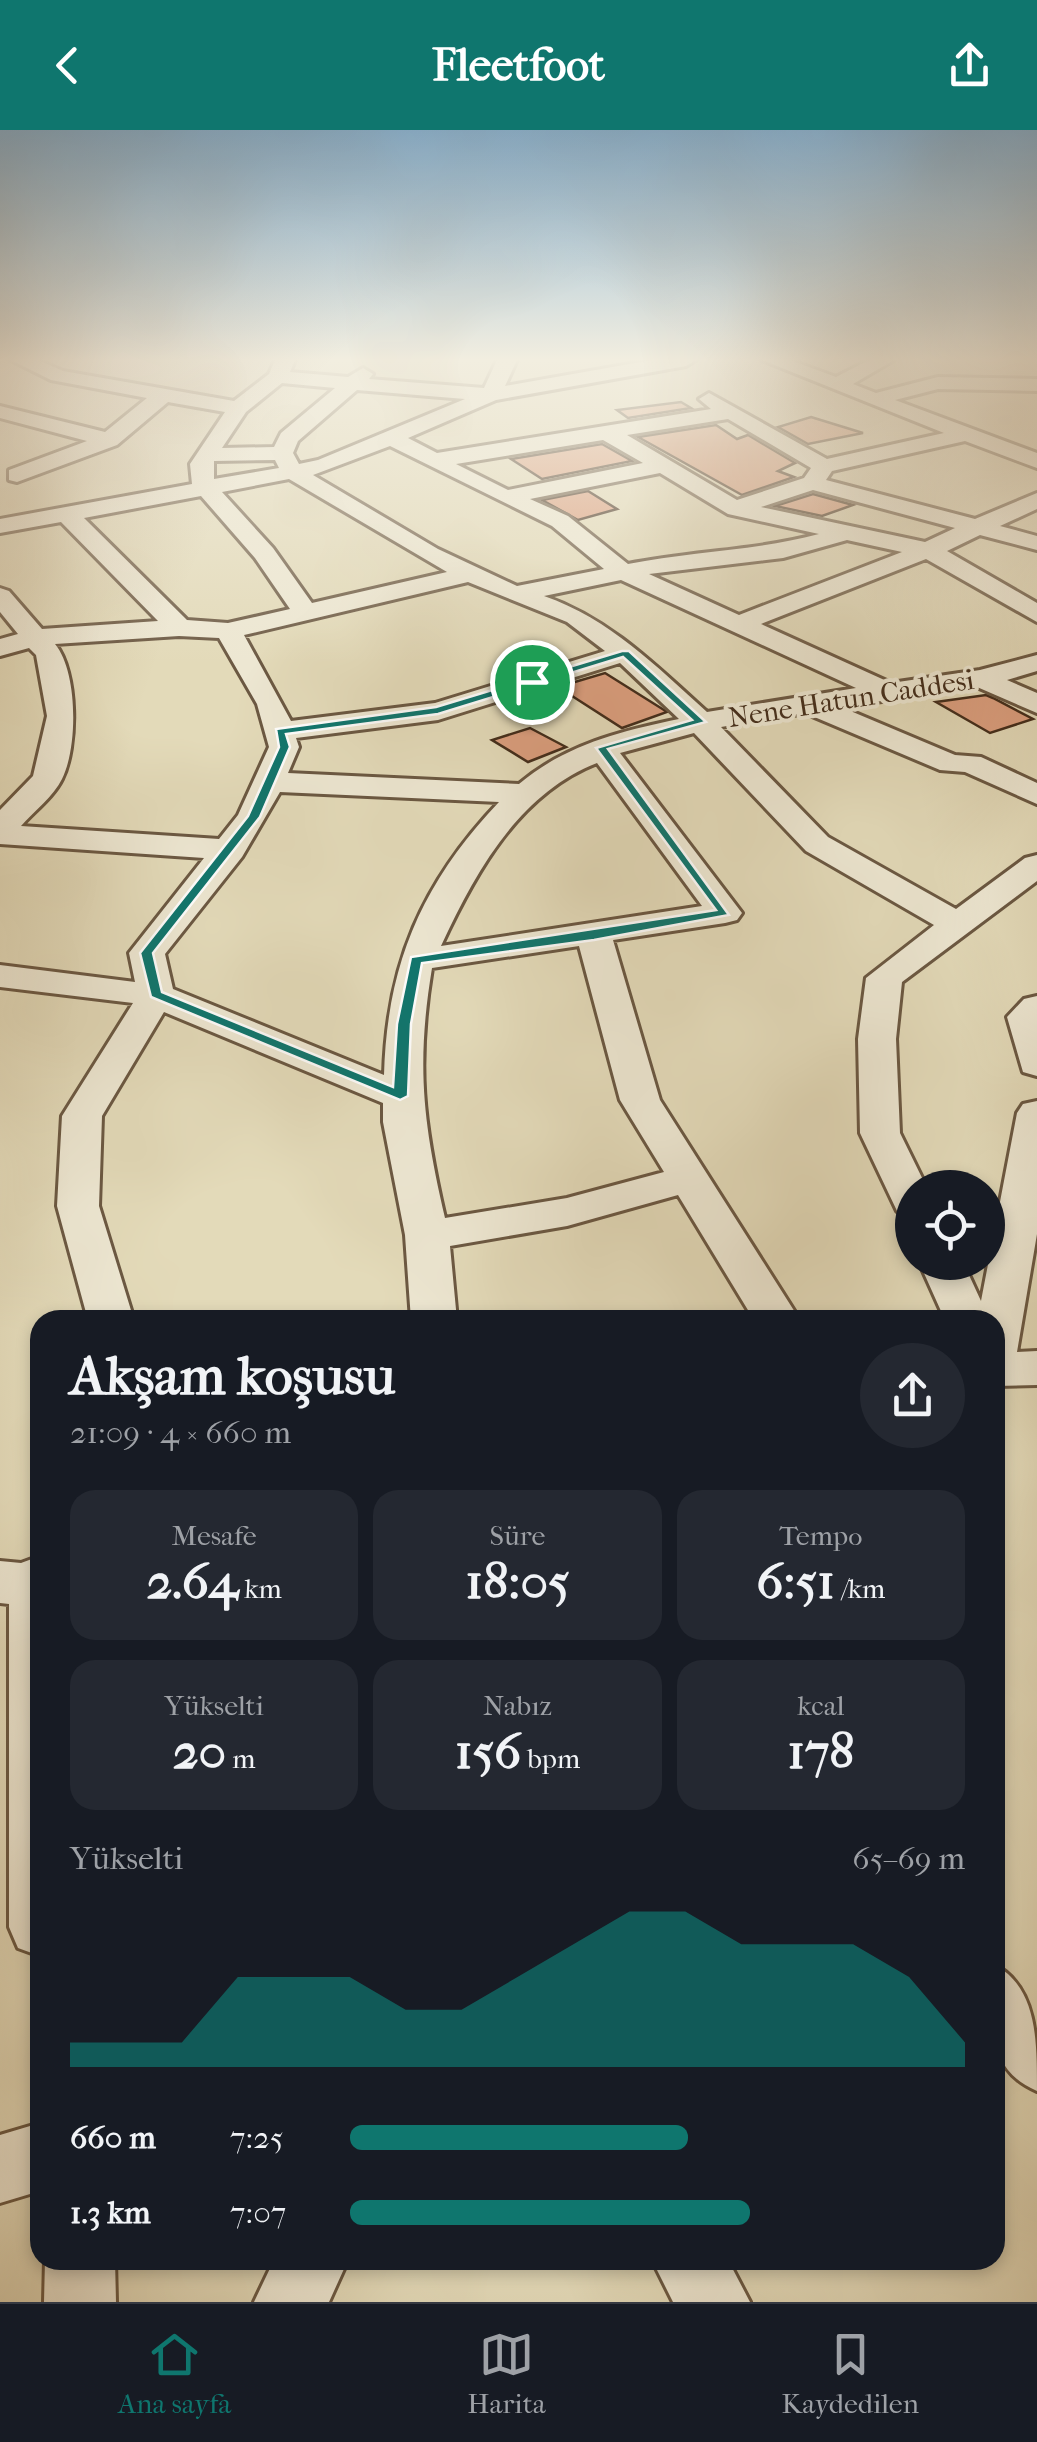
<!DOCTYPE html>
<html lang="tr">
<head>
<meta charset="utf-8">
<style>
  :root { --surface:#171b24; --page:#242831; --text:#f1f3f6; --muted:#9ea1a6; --line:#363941; --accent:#0f766e }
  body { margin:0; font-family:"IM FELL French Canon",serif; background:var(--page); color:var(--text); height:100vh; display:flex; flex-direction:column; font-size:38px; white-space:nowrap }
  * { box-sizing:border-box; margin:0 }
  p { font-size:32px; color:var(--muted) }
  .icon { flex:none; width:55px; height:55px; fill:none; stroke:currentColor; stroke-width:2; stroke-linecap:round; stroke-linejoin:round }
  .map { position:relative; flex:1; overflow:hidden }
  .drawer { position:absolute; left:30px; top:1180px; width:975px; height:960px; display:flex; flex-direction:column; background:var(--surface); border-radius:30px; box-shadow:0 5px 15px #0003 }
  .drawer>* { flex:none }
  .tools { position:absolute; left:895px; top:1040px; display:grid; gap:20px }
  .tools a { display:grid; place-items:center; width:110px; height:110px; border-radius:50%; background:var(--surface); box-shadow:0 5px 15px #0003; font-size:50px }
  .pin { position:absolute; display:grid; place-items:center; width:85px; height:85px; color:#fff; margin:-42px; border:5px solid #fff; border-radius:50%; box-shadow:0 2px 10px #0007 }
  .round { display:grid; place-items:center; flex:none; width:105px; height:105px; border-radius:52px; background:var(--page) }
  .head { display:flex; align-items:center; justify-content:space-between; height:170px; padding:0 40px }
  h1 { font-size:55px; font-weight:700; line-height:75px }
  .metrics { display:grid; grid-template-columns:repeat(3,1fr); gap:15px; height:170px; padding:10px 40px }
  .metrics div { display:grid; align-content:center; border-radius:25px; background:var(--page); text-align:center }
  .metrics b { font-size:50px; font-weight:700 }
  .metrics small { font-size:28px; font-weight:400 }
  .metrics p { font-size:28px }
  .chart { height:280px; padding:20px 40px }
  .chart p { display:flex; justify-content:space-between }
  .chart svg { width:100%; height:180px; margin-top:10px; fill:var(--accent); opacity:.7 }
  ul { padding:0 40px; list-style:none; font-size:32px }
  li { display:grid; grid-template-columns:160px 120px 1fr; align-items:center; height:75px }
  li i { height:25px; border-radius:12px; background:var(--accent) }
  header { display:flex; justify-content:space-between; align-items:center; height:130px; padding:0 40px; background:var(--accent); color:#fff; font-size:45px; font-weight:700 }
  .menu { display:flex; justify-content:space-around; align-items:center; height:140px; border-top:2px solid var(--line); background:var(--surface); font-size:28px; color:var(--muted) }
  .menu a { display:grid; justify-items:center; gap:5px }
  .menu .selected { color:var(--accent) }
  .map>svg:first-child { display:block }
  .building { fill:#dc9f7f; stroke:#432d1b; stroke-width:2.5 }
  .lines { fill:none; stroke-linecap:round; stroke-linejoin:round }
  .minor-casing { stroke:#6b5842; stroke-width:6 }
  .minor { fill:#ede7d2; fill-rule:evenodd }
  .route { fill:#0f766e; stroke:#fff; stroke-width:2.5; fill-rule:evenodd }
  .labels { text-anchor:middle; stroke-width:8; stroke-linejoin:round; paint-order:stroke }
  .far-street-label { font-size:28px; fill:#432d1b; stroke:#ede7d2 }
</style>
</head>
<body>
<header><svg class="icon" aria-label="back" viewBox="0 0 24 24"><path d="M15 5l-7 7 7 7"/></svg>Fleetfoot<svg class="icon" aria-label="share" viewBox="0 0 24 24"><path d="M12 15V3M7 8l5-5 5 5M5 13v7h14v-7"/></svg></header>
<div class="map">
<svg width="1037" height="2172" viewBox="0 0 1037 2172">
  <rect width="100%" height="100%" fill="#e3dab9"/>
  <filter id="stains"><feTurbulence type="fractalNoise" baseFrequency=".002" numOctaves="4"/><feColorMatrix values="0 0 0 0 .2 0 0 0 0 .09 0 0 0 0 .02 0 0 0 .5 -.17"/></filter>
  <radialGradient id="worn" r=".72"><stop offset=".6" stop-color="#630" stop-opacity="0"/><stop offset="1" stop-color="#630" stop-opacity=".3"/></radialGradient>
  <!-- building -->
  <path class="building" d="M681,272L691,278L628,288L617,280Z
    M811,287L863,303L808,314L778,297Z
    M716,295L737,309L748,305L795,333L778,341L794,347L742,365L638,307Z
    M602,314L632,331L542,349L511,329Z
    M588,361L617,379L578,390L542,370Z
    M813,364L853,375L822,386L775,376Z
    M605,543L664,580L667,582L622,598L558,557Z
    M986,565L993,568L1033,589L990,603L936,572Z
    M530,598L566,617L528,632L492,610Z"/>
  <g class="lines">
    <defs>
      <path id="minor" d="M11,230H38L63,241L234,271L269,244L275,230H295L290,242L348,247L363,238L373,244L369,249L484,258L497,230H517L505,256L652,230H696L686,236L496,270L408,308L437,323L711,279L699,269L709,263L827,329L944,303L762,230H790L836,247L869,230H894L853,254L876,263L938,247L1037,249V261L938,259L895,270L1037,323V338L965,311L832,341L826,350L975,389L1037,363V379L1000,396L1037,406V420L980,405L947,421L1037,473V492L926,429L761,494L891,553L980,540L1037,525V541L1007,550L1037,563V583L977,557L841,577L955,625L981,627L1037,653V674L965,642L940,640L805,583L721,597L828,707L956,779L1025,728L1037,725V751L902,852L896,909L900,1003L927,1058H912V1085L897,1081L860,1003L858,909L866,848L934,795L806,721L694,603L620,623L742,783L737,790L725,793L613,810L660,970L800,1190H754L678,1065L567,1096L450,1116L457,1190H411L405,1105L383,992V973L164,882L102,986L99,1076L134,1190H88L57,1076L62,986L133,873L0,857V835L135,852L129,823L204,728L0,714V680L33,646L47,586L36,525L29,518L0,526V509L18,504L0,482V458L9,461L42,499L158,491L61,392L0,403V389L192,354L190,334L225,282L168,272L117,315L17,352L9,350V340L87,311L0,288V276L105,302L147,268L51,250ZM282,253L335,258L281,303L274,317L222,318L246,282ZM357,260L465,269L318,330L299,334L293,323L298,311ZM728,289L811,338L804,348L737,370L627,305ZM603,310L643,333L508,360L456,334ZM390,316L552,396L604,439L517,456L438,419L313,345ZM275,330L279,338L214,349V331ZM660,343L728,384L819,404C755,421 692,421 628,434L568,386L530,369ZM289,349L447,442L312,473L273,418L222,362ZM813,360L955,398L925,412L761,377ZM201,366L255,428L290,479L228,493L187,490L84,388ZM847,410L902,422L739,485L649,444L783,428ZM621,450L856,558L707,582C656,536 610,489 544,466ZM468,452L567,492L605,521L435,573L291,591L244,505ZM179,506L219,508L257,574L269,617L238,685L219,709L21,696C33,682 54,666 62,649C78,617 78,542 55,514ZM620,533L679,589C621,601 565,615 519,654L288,643L299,617L296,608L438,590ZM597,633L702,776L441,816C475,743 518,664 597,633ZM280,662L499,672C422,753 387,834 384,945L173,859L165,824L242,727ZM579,816L620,970L664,1042L567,1068L445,1088C423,993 416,935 432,838Z
        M1037,866V946L1023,942L1007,887L1024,869Z
        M1037,971V1104L1017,1222L1037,1221V1255L995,1256V1190H945L919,1132H963L981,1171L1017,983L1023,974Z
        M40,1426V1826L18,1818L9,1797V1474L0,1473V1431L21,1433Z
        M995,1835C1037,1858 1037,1909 1037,1961C981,1937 995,1887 995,1835Z
        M40,1993V2061L0,2073V2005Z
        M45,2130H115L116,2172H44Z
        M274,2130H348L329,2172H254Z
        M652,2130H728L750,2172H673Z"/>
    </defs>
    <!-- minor casing -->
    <use href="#minor" class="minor-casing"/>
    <!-- minor -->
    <use href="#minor" class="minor"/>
  </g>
  <!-- sky -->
  <linearGradient id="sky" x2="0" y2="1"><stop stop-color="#89b5d6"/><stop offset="0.43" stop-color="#f2eee0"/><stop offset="1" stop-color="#f2eee0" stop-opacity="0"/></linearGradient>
  <rect width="1037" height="534" fill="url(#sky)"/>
  <!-- route -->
  <path class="route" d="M622,521H629L706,592L608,619L729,785L594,810L422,833L411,894L408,966L400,970L151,867L140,823L248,686L279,617L276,599L436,577ZM623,527L692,590L596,618L716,780L411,827L397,894L393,957L162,862L153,823L260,687L290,617L286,604L438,584Z"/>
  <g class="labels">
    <!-- far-street labels -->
    <g class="far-street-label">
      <text transform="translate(851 568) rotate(-9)" y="10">Nene Hatun Caddesi</text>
    </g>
  </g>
  <rect width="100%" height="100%" filter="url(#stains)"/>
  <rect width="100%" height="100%" fill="url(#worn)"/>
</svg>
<div class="tools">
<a><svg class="icon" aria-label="locate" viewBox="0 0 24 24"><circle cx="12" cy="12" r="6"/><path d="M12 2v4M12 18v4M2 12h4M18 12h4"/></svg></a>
</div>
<div class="pin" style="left:532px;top:552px;background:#1e9e55"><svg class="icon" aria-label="arrive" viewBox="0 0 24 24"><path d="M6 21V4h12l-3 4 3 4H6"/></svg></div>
<section class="drawer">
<div class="head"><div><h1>Akşam koşusu</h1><p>21:09 · 4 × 660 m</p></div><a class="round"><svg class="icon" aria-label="share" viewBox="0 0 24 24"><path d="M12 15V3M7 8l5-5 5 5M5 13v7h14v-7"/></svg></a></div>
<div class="metrics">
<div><p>Mesafe</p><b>2.64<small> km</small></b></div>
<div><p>Süre</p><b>18:05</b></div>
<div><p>Tempo</p><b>6:51<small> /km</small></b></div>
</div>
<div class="metrics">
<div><p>Yükselti</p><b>20<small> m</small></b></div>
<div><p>Nabız</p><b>156<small> bpm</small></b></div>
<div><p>kcal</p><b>178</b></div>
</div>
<div class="chart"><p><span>Yükselti</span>65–69 m</p>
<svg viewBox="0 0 160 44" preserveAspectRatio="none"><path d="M0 44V38L10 38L20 38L30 22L40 22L50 22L60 30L70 30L80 22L90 14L100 6L110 6L120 14L130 14L140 14L150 22L160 38V44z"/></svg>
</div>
<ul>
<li><b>660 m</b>7:25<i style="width:55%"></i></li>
<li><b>1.3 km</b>7:07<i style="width:65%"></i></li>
</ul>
</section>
</div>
<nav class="menu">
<a class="selected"><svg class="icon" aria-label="home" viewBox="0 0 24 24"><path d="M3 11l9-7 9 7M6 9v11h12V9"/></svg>Ana sayfa</a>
<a><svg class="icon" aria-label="map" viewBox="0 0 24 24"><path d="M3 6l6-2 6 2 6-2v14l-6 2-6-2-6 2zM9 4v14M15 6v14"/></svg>Harita</a>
<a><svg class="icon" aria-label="saved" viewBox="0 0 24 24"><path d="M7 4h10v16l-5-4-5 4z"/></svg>Kaydedilen</a>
</nav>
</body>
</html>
